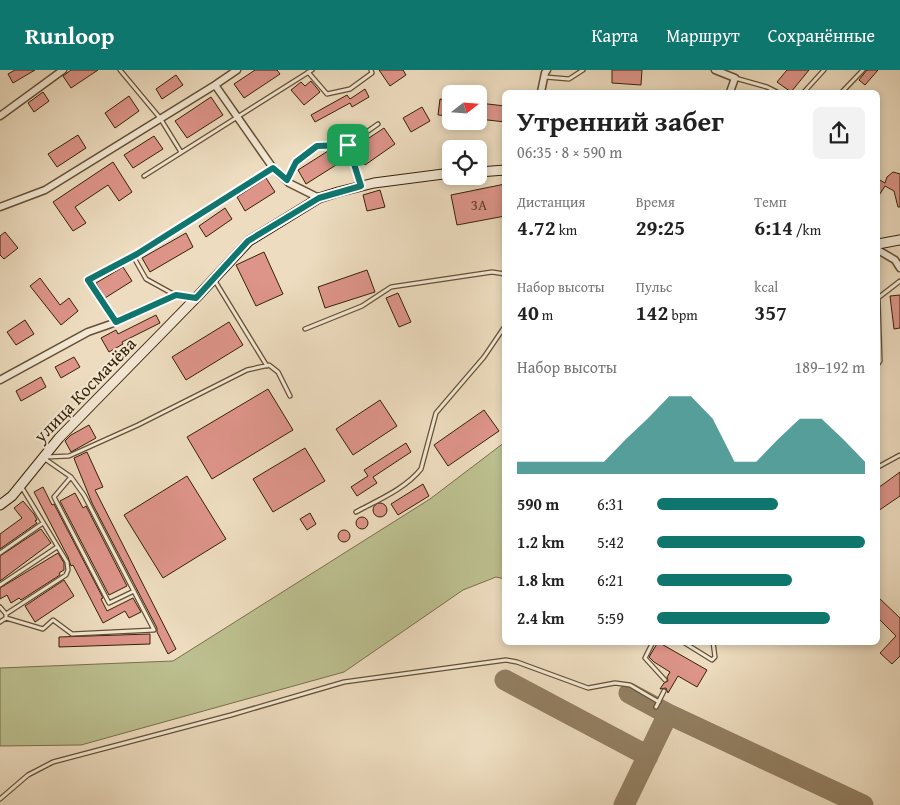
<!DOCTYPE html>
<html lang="ru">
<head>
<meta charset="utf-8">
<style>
  :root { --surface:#fff; --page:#f2f2f2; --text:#222; --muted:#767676; --accent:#0f766e }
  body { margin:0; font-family:"Gentium Book Plus",serif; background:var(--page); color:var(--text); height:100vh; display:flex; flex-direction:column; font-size:19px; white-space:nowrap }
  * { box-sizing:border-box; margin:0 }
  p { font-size:16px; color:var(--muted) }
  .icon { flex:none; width:28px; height:28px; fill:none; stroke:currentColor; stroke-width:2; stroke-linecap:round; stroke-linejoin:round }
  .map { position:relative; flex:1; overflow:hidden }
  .drawer { position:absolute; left:502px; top:20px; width:378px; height:555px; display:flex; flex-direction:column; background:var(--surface); border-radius:8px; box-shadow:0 2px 8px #0003 }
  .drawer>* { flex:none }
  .needle { width:32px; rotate:73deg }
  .fabs { position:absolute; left:442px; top:15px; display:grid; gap:10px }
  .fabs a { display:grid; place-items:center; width:45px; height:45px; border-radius:8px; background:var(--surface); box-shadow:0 2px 8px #0003; font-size:25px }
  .pin { position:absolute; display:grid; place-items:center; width:42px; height:42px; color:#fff; margin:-21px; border-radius:10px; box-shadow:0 2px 8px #0006 }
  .round { display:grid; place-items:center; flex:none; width:52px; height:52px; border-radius:8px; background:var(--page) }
  .summary { display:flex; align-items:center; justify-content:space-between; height:85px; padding:0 15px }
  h1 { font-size:28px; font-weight:700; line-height:38px }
  .stats { display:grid; grid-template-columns:repeat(3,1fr); gap:8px; height:85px; padding:5px 15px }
  .stats div { display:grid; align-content:center }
  .stats b { font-size:21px; font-weight:700 }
  .stats small { font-size:14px; font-weight:400 }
  .stats p { font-size:14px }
  .chart { height:140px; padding:10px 15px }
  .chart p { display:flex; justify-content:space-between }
  .chart svg { width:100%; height:90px; margin-top:5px; fill:var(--accent); opacity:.7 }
  ul { padding:0 15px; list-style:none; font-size:16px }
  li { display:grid; grid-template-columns:80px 60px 1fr; align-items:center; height:38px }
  li i { height:12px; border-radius:6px; background:var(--accent) }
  header { display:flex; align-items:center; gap:30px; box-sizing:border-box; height:70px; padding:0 25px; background:var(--accent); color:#fff }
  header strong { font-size:24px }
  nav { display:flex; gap:28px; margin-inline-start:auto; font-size:18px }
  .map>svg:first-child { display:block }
  .green { fill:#bcbf8f; stroke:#79704a }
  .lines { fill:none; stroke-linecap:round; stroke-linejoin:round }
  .taxiway { stroke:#927f62; stroke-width:21 }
  .building { fill:#dd9489; stroke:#362204 }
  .lane-casing { stroke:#645033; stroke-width:5.5 }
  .street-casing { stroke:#645033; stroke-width:9 }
  .secondary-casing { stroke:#362204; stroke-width:11 }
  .lane { stroke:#f3e8d5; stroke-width:3 }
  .street { stroke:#f3e8d5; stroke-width:6 }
  .secondary { stroke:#f3e8d5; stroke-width:9 }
  .route-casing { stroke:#fff; stroke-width:10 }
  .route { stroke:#0f766e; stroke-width:6 }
  .labels { text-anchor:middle; stroke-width:4; stroke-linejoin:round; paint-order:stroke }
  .number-label { font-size:15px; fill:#603e25 }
  .street-label { font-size:18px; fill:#362204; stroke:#f3e8d5 }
</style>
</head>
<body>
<header>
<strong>Runloop</strong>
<nav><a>Карта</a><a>Маршрут</a><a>Сохранённые</a></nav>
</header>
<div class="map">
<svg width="900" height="735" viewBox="0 0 900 735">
  <rect width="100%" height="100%" fill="#eddcbf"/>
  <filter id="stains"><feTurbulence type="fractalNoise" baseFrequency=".004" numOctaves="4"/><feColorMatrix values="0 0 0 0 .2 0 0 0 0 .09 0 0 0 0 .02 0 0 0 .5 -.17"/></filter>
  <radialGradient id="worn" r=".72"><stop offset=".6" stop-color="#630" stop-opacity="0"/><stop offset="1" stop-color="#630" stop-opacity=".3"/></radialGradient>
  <!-- green -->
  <path class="green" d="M505,372V509L496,507L463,520L344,602L81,675L0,676V598L173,591L430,429Z"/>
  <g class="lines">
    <!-- taxiway -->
    <path class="taxiway" d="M505,610L648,686
      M668,644L863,735
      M624,735L668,644L629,623"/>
  </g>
  <!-- building -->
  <path class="building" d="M15,0H35L13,13L8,4Z
    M71,0H98L71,18L63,6Z
    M255,0H277L280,4L244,28L234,14Z
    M379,0H403L406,5L390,16Z
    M612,0H642L641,15L612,13Z
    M787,0H809L791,22L777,12Z
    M867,0H878L865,15L859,10Z
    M176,5L183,15L162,29L156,19Z
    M311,11L320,22L304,35L291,20L301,12L305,16Z
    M365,19L369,27L352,37L350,33L315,52L311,45L347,25L350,29Z
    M43,22L49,31L34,42L28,33Z
    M129,26L139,41L115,58L105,43Z
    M211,27L223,45L187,68L175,51Z
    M440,29L451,31V46L438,45Z
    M479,33L505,36V52L479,49Z
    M422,37L430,51L411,62L403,48Z
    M384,58L395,74L365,95L354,78Z
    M78,65L86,78L57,97L48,84Z
    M154,66L163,79L133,98L124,85Z
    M328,81L336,95L306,114L298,100Z
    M113,92L132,122L119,131L108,115L75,137L86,153L73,161L53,132Z
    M893,102L900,104V137H898L894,121L885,116L878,127V109L885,113L887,107Z
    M266,108L275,122L245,141L237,127Z
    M505,114V146L457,155L451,125Z
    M380,120L385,137L367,141L363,125Z
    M225,138L232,149L206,167L199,156Z
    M5,162L18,178L4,189L0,185V166Z
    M186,163L193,177L150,202L142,188Z
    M264,182L283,224L256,236L236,195Z
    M123,197L132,211L105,228L96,213Z
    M367,200L375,222L325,238L318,217Z
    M40,208L60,235L69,228L78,241L61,255L30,216Z
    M398,223L411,252L399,257L386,228Z
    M900,225V258L894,259L890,226Z
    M156,245L160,253L122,272L123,274L109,282L101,268L116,260L118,264Z
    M25,250L34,264L16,275L7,262Z
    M229,252L243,275L186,310L172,287Z
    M74,287L80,297L61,308L55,297Z
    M41,307L46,317L21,331L16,321Z
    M268,319L293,360L212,409L187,367Z
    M380,330L397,356L353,385L336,359Z
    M484,340L499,361L448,396L434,375Z
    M89,355L96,368L71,382L65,371L71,365Z
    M406,373L411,382L373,407L377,413L357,426L351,417L368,406L364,400Z
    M305,378L325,411L273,442L253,409Z
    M87,382L103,417L95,420L176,579L168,584L157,562V558L92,433L75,391L74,388Z
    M900,402V426L878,441V418Z
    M187,406L226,469L163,508L124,445Z
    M423,414L429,426L398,445L391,434Z
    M43,417L52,435L54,434L103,528L101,529L107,541L133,528L141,542L129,548L125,541L103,553L73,495L71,496L68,487L34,422Z
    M75,423L83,438L86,436L127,516L109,525L60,431Z
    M23,431L34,444L37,450L35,451L37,453L0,479V464L22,448L14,438Z
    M373 440a7 7 0 1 1 14 0a7 7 0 1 1-14 0Z
    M310,443L316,454L307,460L300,449Z
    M356 453a6 6 0 1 1 12 0a6 6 0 1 1-12 0Z
    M41,459L51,473L0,511V486Z
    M338 466a6 6 0 1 1 12 0a6 6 0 1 1-12 0Z
    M58,483L64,493V500L59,503L60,505L21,530L19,528L11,533L7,525L0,529V518Z
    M64,510L74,526L35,552L25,536Z
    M878,527L900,548V586L892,594L880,583L896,566L878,548Z
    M150,564V574L59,577V567Z
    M658,572L707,600L697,617L678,606L668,623L666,618L660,619L664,613L668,611L667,607L670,602L654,592L649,587Z"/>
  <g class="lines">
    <defs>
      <path id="lane" d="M120,0L160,48L181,82
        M308,2L327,24L350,19L372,3L371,0
        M545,7L569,9L583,0
        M735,8L767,17L777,22
        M804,22L824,0
        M842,22L863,0
        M144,106L312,0
        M287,110L296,91L317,76L348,75
        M361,116L348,75L378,54
        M133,186L146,209L175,225
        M215,211L267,296
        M878,228L900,211
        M115,251L87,210L137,184L273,98
        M305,259L362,236L391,217L492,202L505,204
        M878,294L880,291L878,228
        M46,387L69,386L138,355L247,300L269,295L278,302L290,326
        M878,397L900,385
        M71,407L54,427L109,533L134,521
        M356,442C378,430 405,419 421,399L436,343L484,287L505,256
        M0,483L43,453
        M0,515L57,477
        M0,537L6,544V548L0,552
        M6,544L66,505L68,500L67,492L21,416
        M6,548L43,559L53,550L72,564L154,560L84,425L71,407L45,389
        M653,572L645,588L665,610
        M683,572L712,590L715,587L713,572
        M656,637L664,621
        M0,729L28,705L53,692L231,645L344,612L506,590L517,592L588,618L615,613L630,615L659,632"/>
      <path id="street" d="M715,0L735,8L730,22
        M215,15L273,98L289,113L319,128
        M541,22L545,3L547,0
        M0,46L63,0
        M0,137L45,120L215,15L237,0
        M878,180L895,190L900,198
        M0,310L88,262L111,254L176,225L196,228"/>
      <path id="secondary" d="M479,102L505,100
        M878,174L900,170
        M0,435L12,426L59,368L196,228L249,171L319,128L338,122L374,113L451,103"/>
    </defs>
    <!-- lane casing -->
    <use href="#lane" class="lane-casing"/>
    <!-- street casing -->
    <use href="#street" class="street-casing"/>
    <!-- secondary casing -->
    <use href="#secondary" class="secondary-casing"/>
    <!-- lane -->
    <use href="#lane" class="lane"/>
    <!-- street -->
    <use href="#street" class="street"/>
    <!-- secondary -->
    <use href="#secondary" class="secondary"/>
  </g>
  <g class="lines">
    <defs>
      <path id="route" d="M348,75L361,116L319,128L248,171L196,228L176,225L116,252L88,210L137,184L273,98L287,110L296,92L317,76Z"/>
    </defs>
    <!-- route casing -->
    <use href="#route" class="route-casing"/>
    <!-- route -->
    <use href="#route" class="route"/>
  </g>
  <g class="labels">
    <!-- number labels -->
    <g class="number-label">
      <text x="479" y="140">3А</text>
    </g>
    <!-- street labels -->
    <g class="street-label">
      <text transform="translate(85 320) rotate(-46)" y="6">улица Космачёва</text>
    </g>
  </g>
  <rect width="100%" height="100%" filter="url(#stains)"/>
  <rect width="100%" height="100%" fill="url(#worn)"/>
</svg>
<div class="fabs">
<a><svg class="needle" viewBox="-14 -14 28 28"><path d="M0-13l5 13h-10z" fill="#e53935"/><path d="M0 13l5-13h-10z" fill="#767676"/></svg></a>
<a><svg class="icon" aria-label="locate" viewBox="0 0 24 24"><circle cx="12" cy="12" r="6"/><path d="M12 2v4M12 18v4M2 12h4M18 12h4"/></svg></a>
</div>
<div class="pin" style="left:348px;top:75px;background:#1e9e55"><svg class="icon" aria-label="arrive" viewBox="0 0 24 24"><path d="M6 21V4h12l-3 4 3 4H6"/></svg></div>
<section class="drawer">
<div class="summary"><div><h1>Утренний забег</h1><p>06:35 · 8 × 590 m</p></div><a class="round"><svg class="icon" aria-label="share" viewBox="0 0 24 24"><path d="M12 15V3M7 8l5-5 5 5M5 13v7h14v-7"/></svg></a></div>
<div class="stats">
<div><p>Дистанция</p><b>4.72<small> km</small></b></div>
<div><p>Время</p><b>29:25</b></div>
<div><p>Темп</p><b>6:14<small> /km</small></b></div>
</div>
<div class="stats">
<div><p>Набор высоты</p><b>40<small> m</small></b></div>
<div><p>Пульс</p><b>142<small> bpm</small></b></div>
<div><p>kcal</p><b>357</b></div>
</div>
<div class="chart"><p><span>Набор высоты</span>189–192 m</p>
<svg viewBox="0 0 160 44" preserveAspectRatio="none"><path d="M0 44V38L10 38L20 38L30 38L40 38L50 27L60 17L70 6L80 6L90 17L100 38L110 38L120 27L130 17L140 17L150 27L160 38V44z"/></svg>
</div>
<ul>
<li><b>590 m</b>6:31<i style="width:58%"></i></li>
<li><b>1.2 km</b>5:42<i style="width:100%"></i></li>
<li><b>1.8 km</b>6:21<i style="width:65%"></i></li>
<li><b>2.4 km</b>5:59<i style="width:83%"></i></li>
</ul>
</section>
</div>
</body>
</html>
